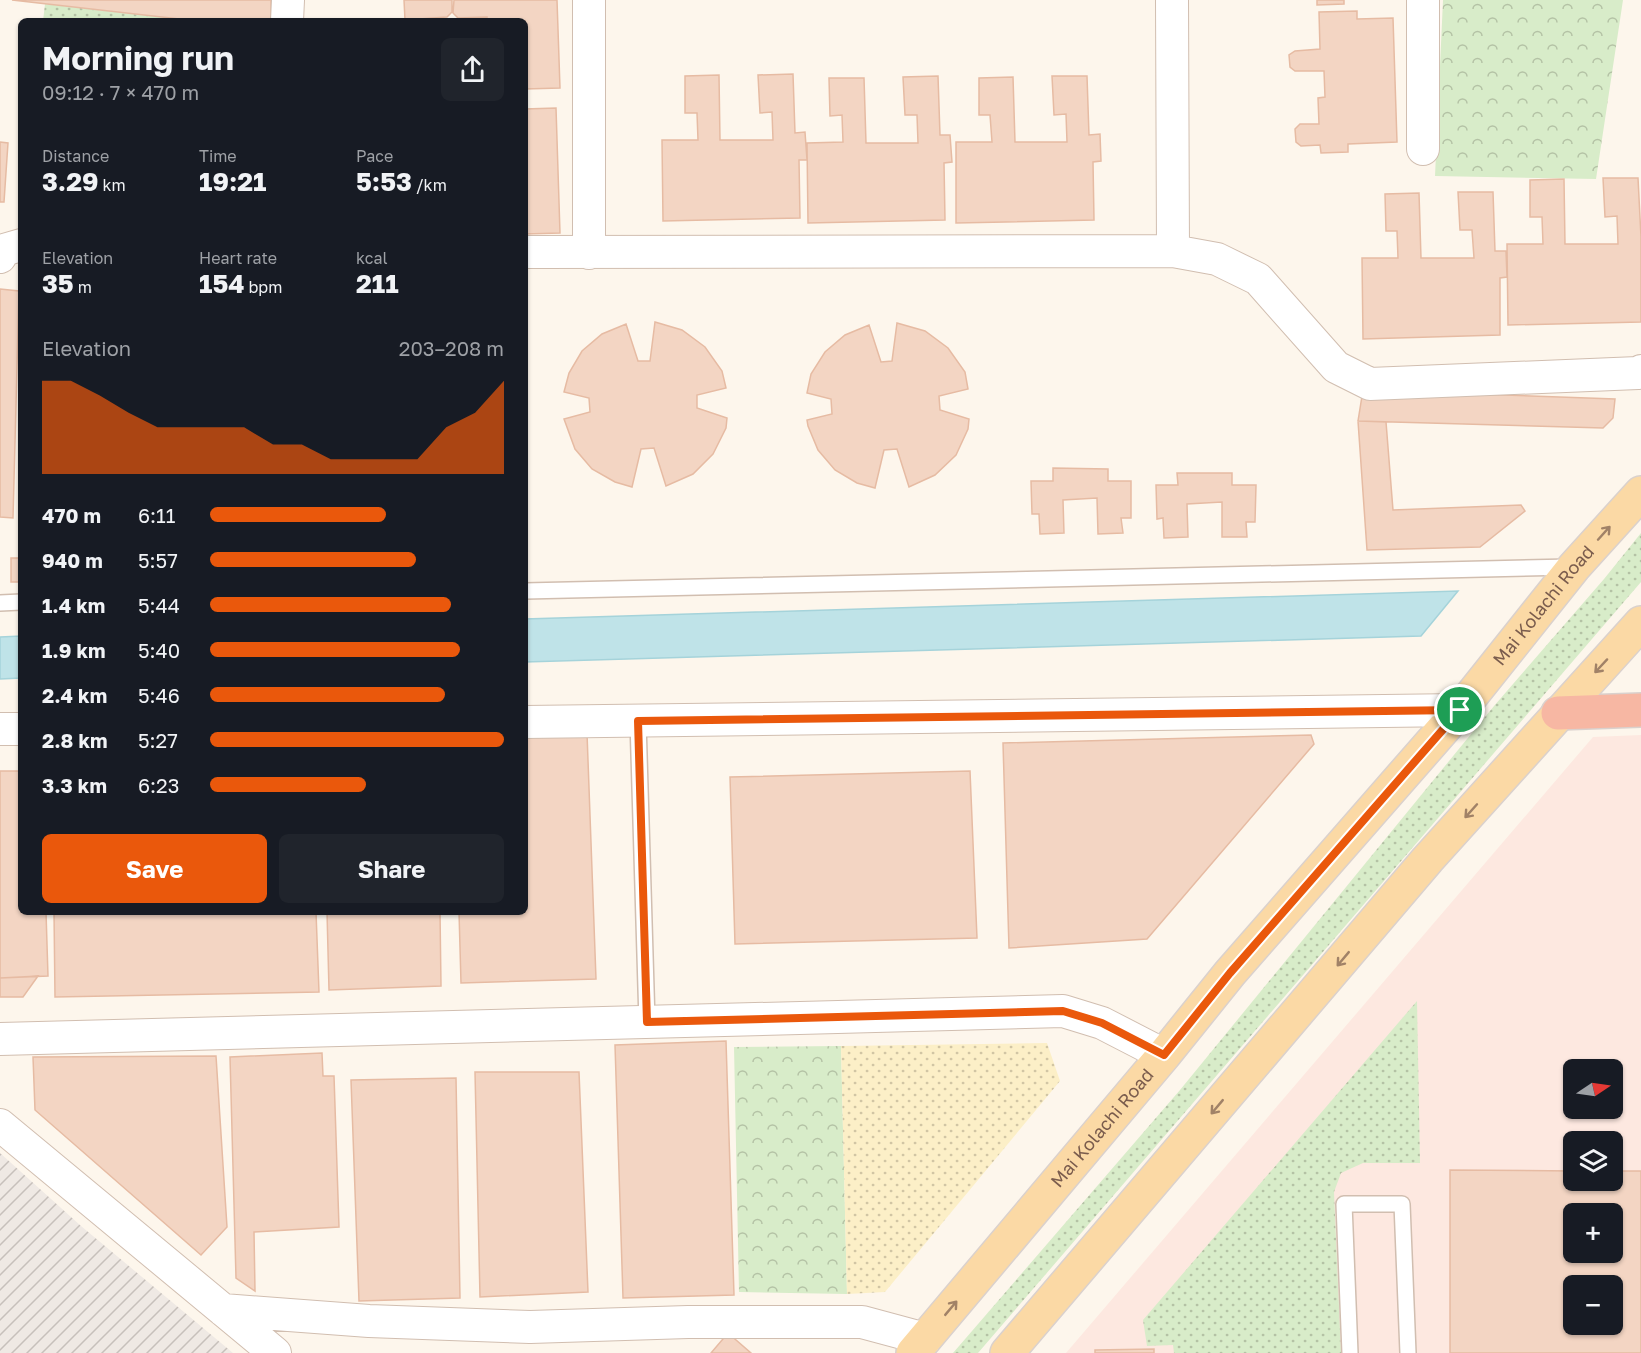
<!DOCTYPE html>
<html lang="en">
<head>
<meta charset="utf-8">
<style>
  :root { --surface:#171b24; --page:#20242c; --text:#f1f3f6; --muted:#9ea1a6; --accent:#ea580c }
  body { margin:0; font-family:"Golos Text",sans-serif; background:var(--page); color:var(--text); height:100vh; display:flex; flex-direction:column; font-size:22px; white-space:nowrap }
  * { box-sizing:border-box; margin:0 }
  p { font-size:20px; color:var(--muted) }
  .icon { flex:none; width:33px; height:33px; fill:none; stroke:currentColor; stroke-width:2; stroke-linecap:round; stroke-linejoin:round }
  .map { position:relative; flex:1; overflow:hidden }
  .panel { position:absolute; left:18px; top:18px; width:510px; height:897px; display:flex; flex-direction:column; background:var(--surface); border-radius:9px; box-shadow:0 2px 4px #0004 }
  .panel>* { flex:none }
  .needle { width:39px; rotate:77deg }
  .fabs { position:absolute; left:1563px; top:1059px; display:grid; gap:12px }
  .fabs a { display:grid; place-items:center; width:60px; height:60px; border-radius:9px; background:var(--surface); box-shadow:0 2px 4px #0004; font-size:30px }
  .pin { position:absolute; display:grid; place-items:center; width:51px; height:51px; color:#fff; margin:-26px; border:3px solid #fff; border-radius:50%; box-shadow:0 2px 6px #0007 }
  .round { display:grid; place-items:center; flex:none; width:63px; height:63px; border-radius:9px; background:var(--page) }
  .overview { display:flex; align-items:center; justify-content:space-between; height:102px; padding:0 24px }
  h1 { font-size:33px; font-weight:700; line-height:45px }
  .stats { display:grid; grid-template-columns:repeat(3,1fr); gap:9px; height:102px; padding:6px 24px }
  .stats div { display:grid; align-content:center }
  .stats b { font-size:26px; font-weight:700 }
  .stats small { font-size:16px; font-weight:400 }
  .stats p { font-size:16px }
  .chart { height:168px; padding:12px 24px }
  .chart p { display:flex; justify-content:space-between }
  .chart svg { width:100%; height:108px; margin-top:6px; fill:var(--accent); opacity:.7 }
  .button { display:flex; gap:12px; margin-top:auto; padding:12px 24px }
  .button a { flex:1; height:69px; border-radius:9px; background:var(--accent); color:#fff; font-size:24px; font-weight:700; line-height:69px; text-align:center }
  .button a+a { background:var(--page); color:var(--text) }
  ul { padding:0 24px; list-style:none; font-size:20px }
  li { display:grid; grid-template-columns:96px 72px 1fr; align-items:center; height:45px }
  li i { height:15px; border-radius:8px; background:var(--accent) }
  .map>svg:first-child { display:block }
  .commercial { fill:#fde8e0; fill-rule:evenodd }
  .industrial { fill:url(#industrial-furrows) }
  .grass { fill:url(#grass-dots) }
  .forest { fill:url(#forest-crowns) }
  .sand { fill:url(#sand-dots) }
  .water { fill:#bfe3e8; stroke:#a5d3da; stroke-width:1.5 }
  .building { fill:#f3d5c3; stroke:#e6bba3; stroke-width:1.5; fill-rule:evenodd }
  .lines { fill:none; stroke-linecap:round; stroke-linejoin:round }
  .lane-casing { stroke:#d1beb0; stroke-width:18 }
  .street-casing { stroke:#d1beb0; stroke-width:34 }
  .primary-casing { stroke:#dad1cd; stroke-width:36 }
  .highway-casing { stroke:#dad1cd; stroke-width:36 }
  .lane { stroke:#fff; stroke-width:15 }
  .street { stroke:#fff; stroke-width:32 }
  .primary { stroke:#fbd9a5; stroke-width:33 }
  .highway { stroke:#f7b7a3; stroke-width:33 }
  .oneway { stroke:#a18267 }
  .route-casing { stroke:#fff; stroke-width:12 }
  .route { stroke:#ea580c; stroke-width:8 }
  .labels { text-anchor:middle; stroke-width:6; stroke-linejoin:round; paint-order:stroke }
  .street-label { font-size:18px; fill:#7a5c4d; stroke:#fffaf3 }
</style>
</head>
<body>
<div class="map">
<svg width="1641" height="1353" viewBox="0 0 1641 1353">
  <defs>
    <pattern id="industrial-furrows" width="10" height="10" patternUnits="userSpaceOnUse" patternTransform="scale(1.5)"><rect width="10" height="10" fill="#efe9e4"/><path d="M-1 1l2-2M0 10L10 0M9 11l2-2" fill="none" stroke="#c7c0bb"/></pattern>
    <pattern id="grass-dots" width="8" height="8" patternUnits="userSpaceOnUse" patternTransform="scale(1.5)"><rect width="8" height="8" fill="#d8ecc9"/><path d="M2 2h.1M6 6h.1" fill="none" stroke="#b4c2a5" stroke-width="1.8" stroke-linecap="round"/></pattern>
    <pattern id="forest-crowns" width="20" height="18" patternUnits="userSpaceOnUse" patternTransform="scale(1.5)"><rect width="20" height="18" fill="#d8ecc9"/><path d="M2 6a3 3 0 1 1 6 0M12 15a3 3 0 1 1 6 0" fill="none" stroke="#b4c2a5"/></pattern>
    <pattern id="sand-dots" width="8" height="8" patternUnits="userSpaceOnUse" patternTransform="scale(1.5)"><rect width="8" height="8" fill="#fcefc7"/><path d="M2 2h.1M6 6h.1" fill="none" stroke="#d1c5a4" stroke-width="1.8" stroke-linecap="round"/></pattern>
  </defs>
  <rect width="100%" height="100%" fill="#fdf6ec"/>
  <!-- commercial -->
  <path class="commercial" d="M1641,735V1353H1066L1593,737ZM1574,1070H1612V1108H1574ZM1574,1142H1612V1180H1574ZM1574,1214H1612V1252H1574ZM1574,1286H1612V1324H1574Z"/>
  <!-- industrial -->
  <path class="industrial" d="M0,1153L81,1226L233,1353H0Z"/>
  <!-- grass -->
  <path class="grass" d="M45,4L197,21H43Z
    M1641,533V582L978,1353H953L1180,1090L1494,706L1604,579Z
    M1417,1001L1420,1163H1363L1341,1173L1334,1192L1341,1353H1174L1173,1345L1147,1346L1143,1320Z"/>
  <!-- forest -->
  <path class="forest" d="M1443,0H1623L1596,179L1435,176Z
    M841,1046L847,1294L739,1292L734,1047Z"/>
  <!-- sand -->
  <path class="sand" d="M1047,1043L1060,1081L885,1292L847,1294L841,1046Z"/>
  <!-- water -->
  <path class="water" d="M1458,591L1421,636L525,662V619Z
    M21,636V678L0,679V637Z"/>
  <!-- building -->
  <path class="building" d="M12,0H271V21H197Z
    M404,0H452V12L447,17L405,20Z
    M454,0H557L560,88L525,89V21H487V17L458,18L453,13Z
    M1317,0H1344V4L1317,5Z
    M1357,11V19L1393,18L1397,142L1348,144V152L1321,153L1320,145L1301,146L1296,142L1295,129L1300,124H1319L1318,98L1325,97L1324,71H1295L1290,67L1289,55L1295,51L1320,49L1319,12Z
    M793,74L795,133L805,132L807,160H799L800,218L663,221L662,140H698L697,113H685V76L719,75L720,140H773L772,112L760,113L758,75Z
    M938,76L940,135H950L952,162L944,163L945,220L808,223L807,143L843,142L842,115L830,116L829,78H864L866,143H918L917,115H905L903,77Z
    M1052,76H1087L1089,135L1100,134L1101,161L1093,162L1094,220L956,223V142H992L990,115H979V78L1013,77L1015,142H1067L1066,114L1054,115Z
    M556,108L560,233L525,234V109Z
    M0,142L8,143L4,202H0Z
    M1603,178H1638L1641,237V322L1508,325L1507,244H1543L1542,217H1530V180L1564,179L1565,244H1618L1617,216L1605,217Z
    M1458,192H1493L1495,251H1506L1507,277L1500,278V335L1363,339L1362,258H1398L1397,231H1386L1385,194L1419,193L1421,258H1474L1472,230H1460Z
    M0,289L19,291L13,518L0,517Z
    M655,322L682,330L705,347L722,371L726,388L697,395V408L727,418L726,428L713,454L693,474L666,486L654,448L641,449L632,487L615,482L592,469L575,449L564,419L590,412L589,398L564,392L569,373L582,351L602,334L626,324L638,361H650Z
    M897,323L925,331L948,348L965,372L968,389L939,396L940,410L969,419L968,429L956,455L935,475L909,487L897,449L884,450L875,488L857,483L835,470L818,450L808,426L807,420L832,414L831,399L807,393L811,374L825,352L845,335L869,325L881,362L892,361Z
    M1363,390L1615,399L1613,418L1603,428L1358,421Z
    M1358,421L1386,422L1393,510L1521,505L1525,511L1480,547L1367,550Z
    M1053,468L1108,469V481H1131V518H1121L1123,533L1098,534L1097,498L1063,500L1064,533L1040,534L1039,514H1032L1031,481H1053Z
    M1177,473H1232V485H1256L1255,522H1246L1247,537H1222V502L1187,504L1188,537L1164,538L1163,518L1157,519L1156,485H1178Z
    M11,558H21V582H11Z
    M587,733L596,979L461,983L459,912H525V735Z
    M1311,735L1314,744L1147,939L1009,948L1003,743Z
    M0,771H21V912H46L48,976L0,978Z
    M970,771L977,938L735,944L730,777Z
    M54,912H316L319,992L55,997Z
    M327,912H440L441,986L329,990Z
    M38,976L23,997H0V978Z
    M726,1041L734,1295L623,1298L615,1045Z
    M322,1053L323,1076H334L339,1227L254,1232L255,1291L236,1278L230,1057Z
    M216,1056L227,1227L201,1255L35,1110L33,1057Z
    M475,1072H579L588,1292L480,1297Z
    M456,1078L460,1298L359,1301L351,1080Z
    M1450,1170L1574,1171V1180H1577V1186L1620,1187V1171H1641V1353H1450ZM1574,1214H1612V1252H1574ZM1574,1286H1612V1324H1574Z
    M728,1333L751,1353H711Z
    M1154,1349V1353H1095V1350Z"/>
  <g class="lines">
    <defs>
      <path id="lane" d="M525,591L1571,567
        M0,603L21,602
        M638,721L647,1022
        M1350,1353L1344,1204H1402L1408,1353"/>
      <path id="street" d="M1172,0L1173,251
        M1423,0V149
        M287,21L288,0
        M525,252L1173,251L1217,259L1258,279L1336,367L1370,384L1638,373L1641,371
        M589,253V0
        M0,257L4,250L21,245
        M525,722L1460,710
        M0,729H21
        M0,1039L1063,1011L1102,1023L1164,1055
        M0,1125L275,1353
        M223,1310L369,1321L530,1327L688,1322H862L925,1339"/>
      <g id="primary">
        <path id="s1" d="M913,1353L1164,1055L1230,973L1460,710L1574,567L1641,493"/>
        <path d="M1007,1353L1428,859L1641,623"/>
      </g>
      <path id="highway" d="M1558,713L1641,710"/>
    </defs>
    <!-- lane casing -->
    <use href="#lane" class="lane-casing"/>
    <!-- street casing -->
    <use href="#street" class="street-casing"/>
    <!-- primary casing -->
    <use href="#primary" class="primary-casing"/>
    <!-- highway casing -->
    <use href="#highway" class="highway-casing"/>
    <!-- lane -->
    <use href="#lane" class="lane"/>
    <!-- street -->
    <use href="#street" class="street"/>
    <!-- primary -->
    <use href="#primary" class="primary"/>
    <!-- highway -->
    <use href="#highway" class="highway"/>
  </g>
  <!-- one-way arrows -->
  <defs><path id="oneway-shaft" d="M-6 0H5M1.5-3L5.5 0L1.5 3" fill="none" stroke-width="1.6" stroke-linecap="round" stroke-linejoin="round" transform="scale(1.5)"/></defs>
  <g class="oneway">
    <use href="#oneway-shaft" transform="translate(1604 533) rotate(-48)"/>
    <use href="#oneway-shaft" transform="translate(1601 666) rotate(133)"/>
    <use href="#oneway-shaft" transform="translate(1471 811) rotate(132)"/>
    <use href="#oneway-shaft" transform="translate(1343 959) rotate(130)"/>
    <use href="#oneway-shaft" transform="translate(1217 1107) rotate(130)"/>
    <use href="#oneway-shaft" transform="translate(951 1308) rotate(-50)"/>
  </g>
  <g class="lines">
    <defs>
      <path id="route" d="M1460,710L1230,973L1164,1055L1102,1023L1063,1011L647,1022L638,721Z"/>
    </defs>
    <!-- route casing -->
    <use href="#route" class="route-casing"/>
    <!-- route -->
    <use href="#route" class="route"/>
  </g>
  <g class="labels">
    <!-- street labels -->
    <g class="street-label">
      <text dy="6" stroke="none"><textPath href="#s1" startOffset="978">Mai Kolachi Road</textPath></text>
      <text dy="6" stroke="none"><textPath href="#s1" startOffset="294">Mai Kolachi Road</textPath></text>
    </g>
  </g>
</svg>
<div class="fabs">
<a><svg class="needle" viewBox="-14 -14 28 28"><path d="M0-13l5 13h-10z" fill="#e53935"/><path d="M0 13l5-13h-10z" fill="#9ea1a6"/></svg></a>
<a><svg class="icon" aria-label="layers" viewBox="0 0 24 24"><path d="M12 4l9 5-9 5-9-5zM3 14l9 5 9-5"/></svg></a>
<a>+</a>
<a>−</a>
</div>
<div class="pin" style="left:1460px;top:710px;background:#1e9e55"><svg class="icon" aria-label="arrive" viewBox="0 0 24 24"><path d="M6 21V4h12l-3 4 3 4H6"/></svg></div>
<section class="panel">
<div class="overview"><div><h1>Morning run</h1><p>09:12 · 7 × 470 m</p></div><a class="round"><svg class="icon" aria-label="share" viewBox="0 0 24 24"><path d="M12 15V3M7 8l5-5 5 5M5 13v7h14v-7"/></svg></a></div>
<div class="stats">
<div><p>Distance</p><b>3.29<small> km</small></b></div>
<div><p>Time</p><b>19:21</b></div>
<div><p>Pace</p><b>5:53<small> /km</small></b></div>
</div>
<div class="stats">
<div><p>Elevation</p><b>35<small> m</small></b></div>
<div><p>Heart rate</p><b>154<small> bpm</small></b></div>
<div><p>kcal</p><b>211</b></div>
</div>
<div class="chart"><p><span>Elevation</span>203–208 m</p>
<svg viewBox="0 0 160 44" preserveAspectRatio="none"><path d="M0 44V6L10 6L20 12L30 19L40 25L50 25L60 25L70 25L80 32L90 32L100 38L110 38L120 38L130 38L140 25L150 19L160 6V44z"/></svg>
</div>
<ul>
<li><b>470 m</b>6:11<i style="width:60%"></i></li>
<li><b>940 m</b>5:57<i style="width:70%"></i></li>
<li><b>1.4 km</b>5:44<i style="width:82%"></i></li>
<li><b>1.9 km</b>5:40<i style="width:85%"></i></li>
<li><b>2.4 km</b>5:46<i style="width:80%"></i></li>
<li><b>2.8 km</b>5:27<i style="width:100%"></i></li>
<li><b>3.3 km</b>6:23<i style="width:53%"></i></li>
</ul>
<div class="button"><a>Save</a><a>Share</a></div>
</section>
</div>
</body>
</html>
